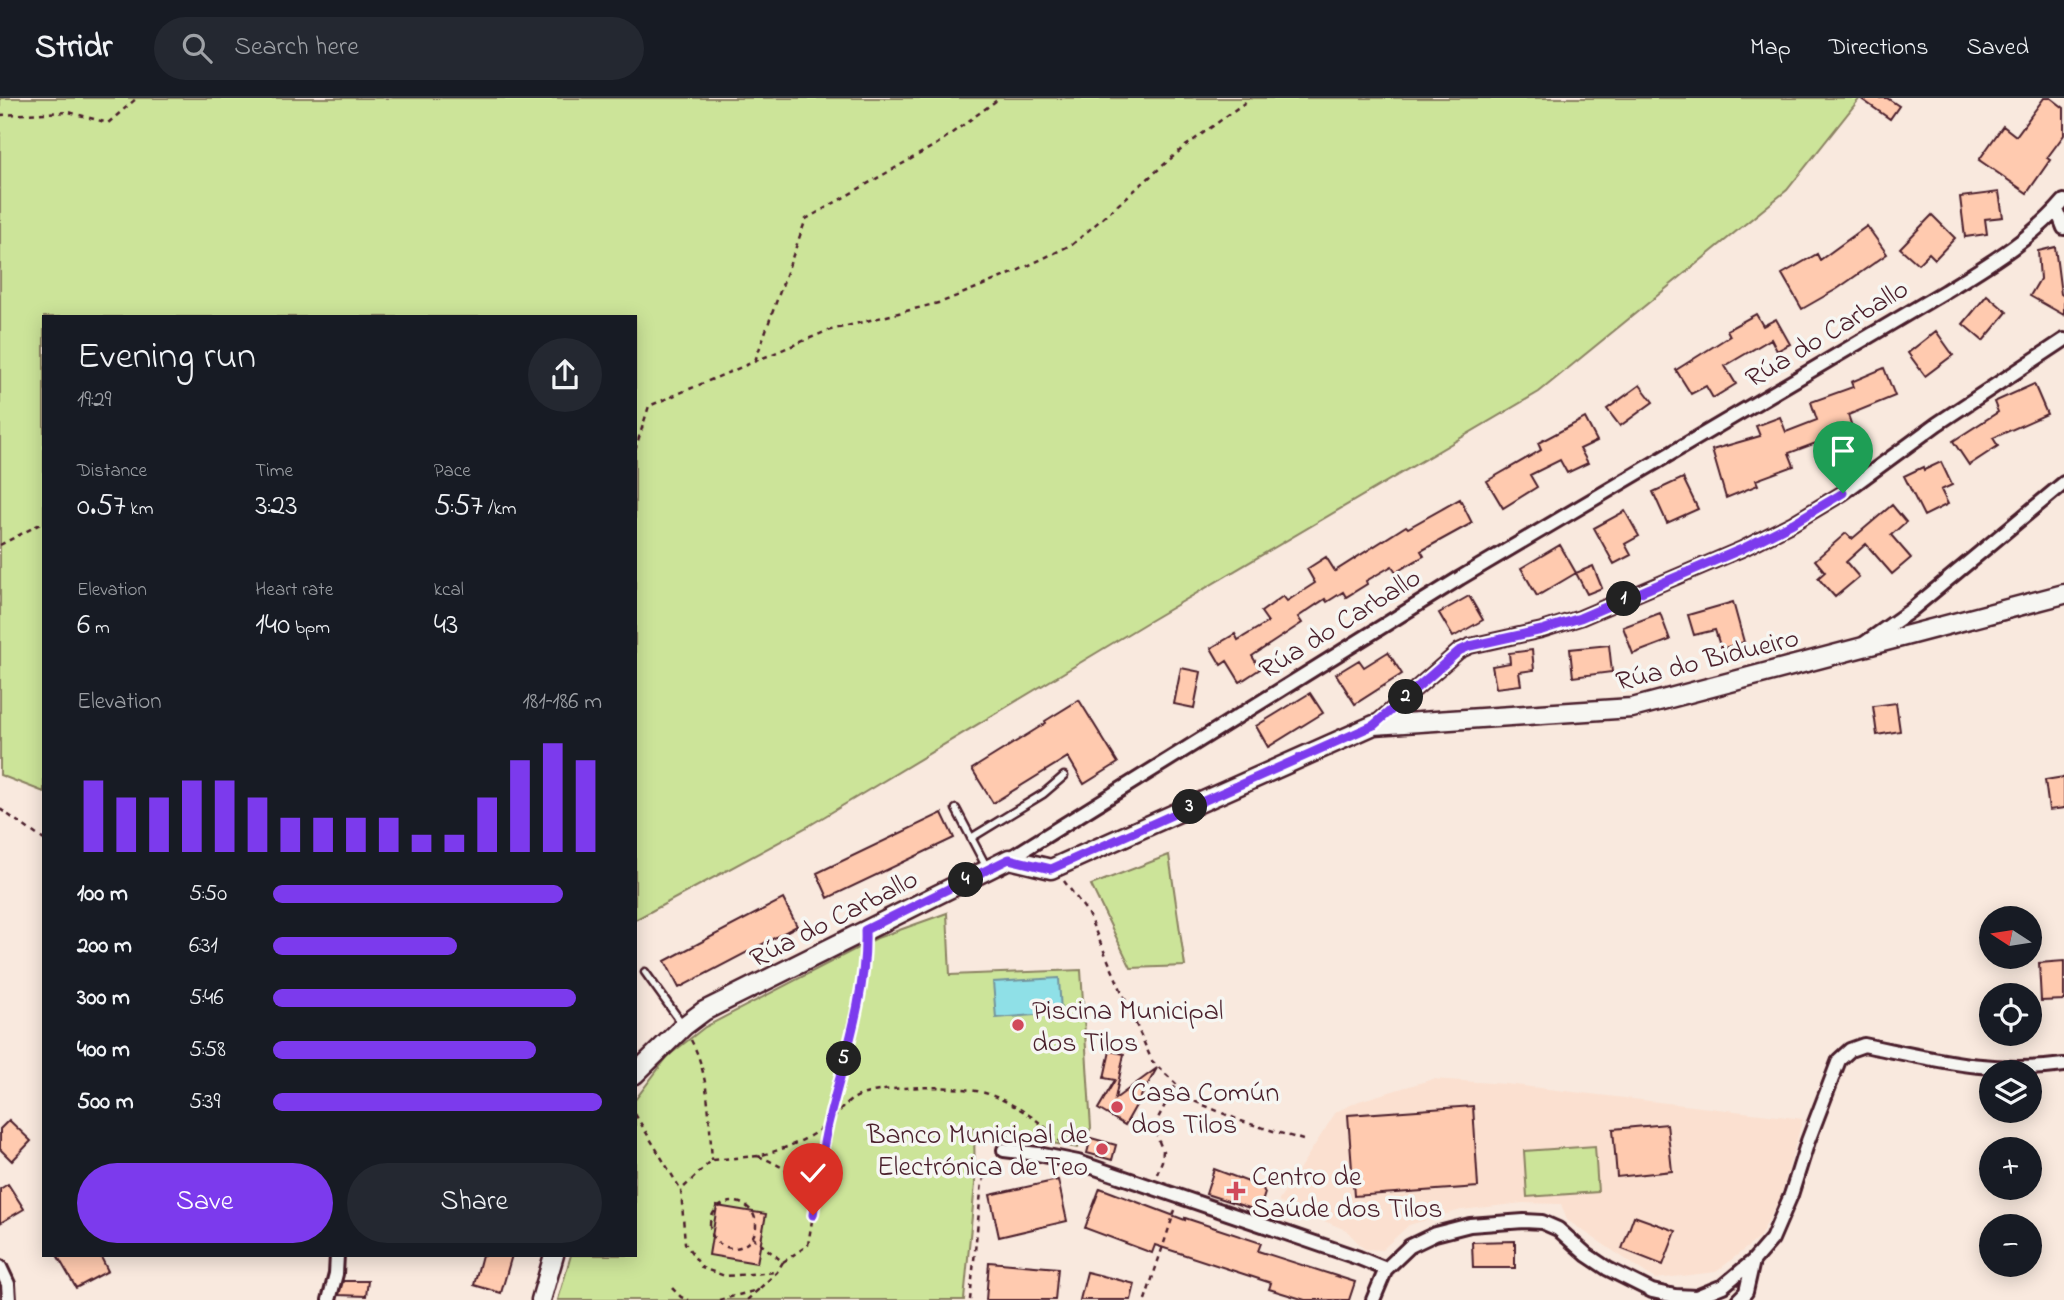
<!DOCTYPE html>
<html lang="en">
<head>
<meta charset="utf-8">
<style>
  :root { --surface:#171b24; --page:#242831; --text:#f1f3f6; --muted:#9ea1a6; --line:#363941; --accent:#7c3aed }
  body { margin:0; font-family:"Indie Flower",sans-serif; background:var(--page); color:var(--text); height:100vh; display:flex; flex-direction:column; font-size:26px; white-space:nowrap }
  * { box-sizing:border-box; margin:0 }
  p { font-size:23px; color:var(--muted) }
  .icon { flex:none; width:38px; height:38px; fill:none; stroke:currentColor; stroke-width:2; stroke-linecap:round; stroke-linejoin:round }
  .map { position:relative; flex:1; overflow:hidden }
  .panel { position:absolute; left:42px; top:217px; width:595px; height:942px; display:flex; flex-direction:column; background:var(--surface); border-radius:0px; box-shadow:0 4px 18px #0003 }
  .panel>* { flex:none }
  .needle { width:46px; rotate:282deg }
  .controls { position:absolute; left:1979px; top:808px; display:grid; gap:14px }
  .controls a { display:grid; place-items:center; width:63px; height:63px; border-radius:50%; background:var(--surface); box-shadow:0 4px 18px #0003; font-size:35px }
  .pin { position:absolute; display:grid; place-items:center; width:60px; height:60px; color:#fff; margin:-72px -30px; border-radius:50% 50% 50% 0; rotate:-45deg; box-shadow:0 0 7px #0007 }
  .pin .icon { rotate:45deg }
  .km { position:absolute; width:35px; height:35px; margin:-18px; border-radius:50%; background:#222; color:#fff; font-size:19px; line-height:35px; text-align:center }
  .round { display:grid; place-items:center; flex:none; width:74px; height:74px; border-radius:37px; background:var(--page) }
  .head { display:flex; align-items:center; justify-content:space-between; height:119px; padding:0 35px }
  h1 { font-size:38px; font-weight:600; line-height:52px }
  .figures { display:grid; grid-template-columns:repeat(3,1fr); gap:10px; height:119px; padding:7px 35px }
  .figures div { display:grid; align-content:center }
  .figures b { font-size:30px; font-weight:600 }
  .figures small { font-size:19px; font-weight:400 }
  .figures p { font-size:19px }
  .chart { height:196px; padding:14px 35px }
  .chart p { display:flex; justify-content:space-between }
  .chart svg { width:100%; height:126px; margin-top:7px; stroke:var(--accent); stroke-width:6 }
  .cta { display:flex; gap:14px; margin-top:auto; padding:14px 35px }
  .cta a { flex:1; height:80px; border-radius:42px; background:var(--accent); color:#fff; font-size:28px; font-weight:600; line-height:80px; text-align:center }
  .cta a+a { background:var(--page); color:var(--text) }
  ul { padding:0 35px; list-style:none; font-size:23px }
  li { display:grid; grid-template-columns:112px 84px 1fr; align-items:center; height:52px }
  li i { height:18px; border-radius:9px; background:var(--accent) }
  header { display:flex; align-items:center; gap:42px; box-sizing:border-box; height:98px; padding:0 35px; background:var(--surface); border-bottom:2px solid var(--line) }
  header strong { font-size:33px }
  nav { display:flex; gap:38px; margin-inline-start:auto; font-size:24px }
  .search { width:490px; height:63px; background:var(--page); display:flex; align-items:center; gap:18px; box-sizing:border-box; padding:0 24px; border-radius:38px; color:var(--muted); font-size:26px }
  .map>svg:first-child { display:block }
  .built { fill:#fbe0d0 }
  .green { fill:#cce499; stroke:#8b8262; stroke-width:2 }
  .water { fill:#8fe0e7; stroke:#73939c; stroke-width:2 }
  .building { fill:#ffcaaf; stroke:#4a1f2b; stroke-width:2 }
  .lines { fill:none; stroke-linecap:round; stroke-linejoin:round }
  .lane-casing { stroke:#4a1f2b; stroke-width:11 }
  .street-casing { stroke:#4a1f2b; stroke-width:18 }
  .secondary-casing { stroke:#4a1f2b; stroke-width:23 }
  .path { stroke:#4a1f2b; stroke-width:2.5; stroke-dasharray:5 5; stroke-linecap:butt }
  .lane { stroke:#f6f6f2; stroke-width:6 }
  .street { stroke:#f6f6f2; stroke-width:12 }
  .secondary { stroke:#f6f6f2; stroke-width:18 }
  .route-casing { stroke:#fff; stroke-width:14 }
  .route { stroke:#7c3aed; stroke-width:9 }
  .poi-dot { fill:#d1495b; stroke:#f6f6f2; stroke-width:2.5 }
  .labels { text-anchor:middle; stroke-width:7; stroke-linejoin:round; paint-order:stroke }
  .street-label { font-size:28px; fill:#4a1f2b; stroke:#f6f6f2 }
  .poi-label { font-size:28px; fill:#4a1f2b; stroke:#f6f6f2; text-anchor:start }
</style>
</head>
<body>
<header>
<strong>Stridr</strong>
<div class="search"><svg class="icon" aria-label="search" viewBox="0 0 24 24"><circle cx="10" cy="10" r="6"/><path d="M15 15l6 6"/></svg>Search here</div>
<nav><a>Map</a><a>Directions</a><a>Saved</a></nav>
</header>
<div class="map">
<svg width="2064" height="1202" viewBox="0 0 2064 1202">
  <rect width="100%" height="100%" fill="#f9e9de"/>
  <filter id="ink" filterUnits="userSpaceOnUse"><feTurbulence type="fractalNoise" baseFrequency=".0143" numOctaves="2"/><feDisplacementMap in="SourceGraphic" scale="14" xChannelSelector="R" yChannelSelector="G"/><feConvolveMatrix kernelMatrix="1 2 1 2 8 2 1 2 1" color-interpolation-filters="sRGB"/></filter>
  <g filter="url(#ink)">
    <!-- built -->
    <path class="built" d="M1433,981L1506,986L1803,1021L1780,1100L1759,1140L1716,1174L1655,1181L1567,1122L1561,1106L1523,1105L1461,1112L1409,1127L1382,1152L1364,1151L1346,1132L1278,1104L1336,1014L1359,1003Z"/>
    <!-- green -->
    <path class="green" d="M0,0H1860L1787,92L1539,294L1146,525L807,729L635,822V219H44V694L0,677Z
      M1169,757L1185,868L1131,870L1091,787Z
      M947,815L950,877L1081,872L1091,1030L1078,1050L974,1030L975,1086L964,1202H558L571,1157H635V1002L668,958L705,929L877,840Z
      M1595,1048L1598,1094L1527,1099L1524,1053Z"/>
    <!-- water -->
    <path class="water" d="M1059,880L1061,915L996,920L993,884Z"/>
    <!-- building -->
    <path class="building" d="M1860,0H1887L1899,8L1890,21Z
      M2044,0H2051L2064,10V37L2047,60L2050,62L2027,95L1979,62L2003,28L2016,38Z
      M1999,94L2003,119L1985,121L1987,136L1965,139L1960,99Z
      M1932,117L1955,140L1935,161L1929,155L1918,166L1900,150Z
      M1867,128L1887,156L1837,191L1802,211L1782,176L1817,156L1820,162Z
      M2055,149L2061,196L2064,198V217L2030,198L2040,181L2038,153Z
      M1987,197L2007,214L1983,243L1963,226Z
      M1756,216L1763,228L1776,221L1790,246L1777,253L1771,241L1725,268L1736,286L1713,300L1706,288L1691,296L1676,272L1730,238L1727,232Z
      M1936,233L1953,257L1925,278L1908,255Z
      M1884,270L1895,298L1848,317L1856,340L1826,350L1824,342L1789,355L1794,368L1756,382L1758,387L1726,400L1712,352L1760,338L1756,328L1780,319L1786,334L1817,322L1811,304L1853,289L1851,284Z
      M2034,286L2047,316L1993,340L1998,348L1969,367L1953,343L1998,314L1994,304Z
      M1640,287L1653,304L1620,328L1607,311Z
      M1585,320L1597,343L1580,351L1588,365L1567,375L1560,362L1530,377L1537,389L1503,410L1487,383L1541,352L1538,345Z
      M1941,364L1952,387L1941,392L1948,406L1924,418L1904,378L1923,369L1924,372Z
      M1683,380L1698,411L1667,425L1653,394Z
      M1460,401L1472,425L1421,453L1424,458L1396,474L1392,468L1366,483L1367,486L1346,499L1343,494L1327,504L1325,501L1298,519L1302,525L1252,558L1260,571L1240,584L1227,563L1221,567L1211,550L1235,536L1238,542L1268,524L1261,514L1283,498L1287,503L1315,485L1307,471L1326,459L1335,473L1406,428L1408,430Z
      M1892,407L1906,424L1891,437L1911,460L1892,476L1866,446L1846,464L1859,479L1835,499L1818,480L1825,474L1815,462L1846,435L1852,441Z
      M1625,413L1639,438L1625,446L1631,457L1614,466L1594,430Z
      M1560,447L1576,475L1537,498L1521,470Z
      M1593,468L1602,490L1587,496L1576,475Z
      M1469,498L1483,522L1453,539L1439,515Z
      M1733,504L1744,544L1721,551L1715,532L1694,537L1688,517Z
      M1660,515L1670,542L1633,556L1623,529Z
      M1609,547L1612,574L1573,579L1570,551Z
      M1532,552L1534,572L1519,574L1521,587L1496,590L1492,568L1510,565L1509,555Z
      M1388,554L1402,576L1355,606L1336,576L1359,562L1364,569Z
      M1181,570L1201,574L1194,610L1174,606Z
      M1310,595L1323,615L1268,649L1256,628Z
      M1079,602L1118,665L1084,686L1068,659L993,705L972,671L1046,625L1045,623Z
      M1896,605L1900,633L1877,637L1873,608Z
      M2064,679V710L2049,712L2045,682Z
      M942,715L954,740L828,800L817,775Z
      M783,801L797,828L679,890L665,863Z
      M2064,863V902L2041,903L2039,865Z
      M1110,953L1124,956L1115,1001L1157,970L1125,1027L1098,1011L1115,982L1104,980Z
      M1473,1008L1478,1089L1354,1098L1348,1017Z
      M9,1022L31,1043L12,1063L0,1051V1031Z
      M1667,1026L1672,1073L1617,1079L1613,1031Z
      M1091,1040L1116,1047L1112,1062L1087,1055Z
      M1214,1071L1262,1089L1265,1095L1259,1113L1206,1096Z
      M1058,1082L1067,1123L999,1139L990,1097Z
      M8,1086L24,1111L0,1125V1091Z
      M1100,1090L1185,1122V1120L1261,1145L1258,1153L1355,1184L1349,1202H1305L1269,1191L1271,1185L1155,1147L1152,1155L1085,1130Z
      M717,1108L766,1116L757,1165L709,1157Z
      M1634,1118L1676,1133L1663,1167L1622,1151Z
      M1515,1143V1170H1473L1472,1144Z
      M57,1157H100L108,1173L76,1190Z
      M482,1157H512L501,1195L474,1187Z
      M989,1164L1058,1170L1055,1202H986Z
      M1087,1174L1135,1186L1131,1202H1080Z
      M343,1183H368L366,1198L339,1197Z"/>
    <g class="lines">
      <defs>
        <path id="lane" d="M956,711L987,770
          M971,740L1043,696L1064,678
          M645,874L683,927"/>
        <path id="street" d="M2057,112L2064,130
          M1865,545L1910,513L2064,385
          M1374,627L1459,553L1470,548L1542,532L1580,520L1742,451L1793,425L1843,395L1937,326L2064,242
          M1009,761L1460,480L1944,194C1986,168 2031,142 2064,103
          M1004,1052L1038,1056L1078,1064L1359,1160L1386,1171
          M0,1169L8,1186L9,1202
          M329,1202L336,1176L337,1157
          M1373,1202L1386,1171L1410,1148L1435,1136L1470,1127L1524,1123L1542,1124L1558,1131L1587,1157L1608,1171L1652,1193L1675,1198L1696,1199L1723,1188L1753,1163L1772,1141L1791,1097L1808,1043L1839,962L1850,952L1864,947C1933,961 1992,977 2064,967
          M1738,1202L1746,1194L1753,1163"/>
        <path id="secondary" d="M635,976L684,928L704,913L1009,761L1051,771L1374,627L1632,610L2064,496
          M541,1202L554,1157"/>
      </defs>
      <!-- lane casing -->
      <use href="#lane" class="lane-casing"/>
      <!-- street casing -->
      <use href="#street" class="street-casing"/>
      <!-- secondary casing -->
      <use href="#secondary" class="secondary-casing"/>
      <!-- path -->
      <path class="path" d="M0,17L69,14L108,25L137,0
        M755,263L806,121L937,46L1000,0
        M635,352L649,308L827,233L942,204L1013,175L1073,146L1183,50L1251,0
        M0,447L44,424
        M0,711L44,742
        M1064,783L1087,814L1152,963L1194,1003L1241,1023L1303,1042
        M691,942C710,977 709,1024 712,1062
        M635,1016L681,1092
        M758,1058L712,1062L681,1092L685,1145L702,1170L725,1178L777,1174
        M1157,1076L1162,1063L1163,1053L1155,1034L1156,1024L1176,986
        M710 1127a23 23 0 1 1 46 0a23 23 0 1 1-46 0Z
        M813,1117C804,1081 790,1071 758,1058C785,1051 808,1042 830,1024C837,1017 844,1006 853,1001C877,986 965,986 991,997C1017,1007 1044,1025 1062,1046
        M752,1139L783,1164L777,1174L758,1192
        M783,1164L808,1147L828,1025L856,913L865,850
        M672,1190L681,1199L689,1202
        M719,1202L758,1192L747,1202
        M970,1202L982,1084L996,1064
        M1145,1202L1175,1112"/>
      <!-- lane -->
      <use href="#lane" class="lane"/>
      <!-- street -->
      <use href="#street" class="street"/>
      <!-- secondary -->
      <use href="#secondary" class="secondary"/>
    </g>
  </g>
  <g class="lines" filter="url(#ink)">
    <defs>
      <path id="route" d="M813,1117C818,1085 821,1053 829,1022C844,960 867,896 865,832L1009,761L1051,771L1374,627L1459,553L1470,548L1542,532L1580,520L1742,451L1793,425L1843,395"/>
    </defs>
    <!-- route casing -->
    <use href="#route" class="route-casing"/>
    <!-- route -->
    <use href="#route" class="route"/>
  </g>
  <!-- markers -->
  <g class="poi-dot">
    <circle cx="1018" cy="927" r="7"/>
    <circle cx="1117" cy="1009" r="7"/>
    <circle cx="1102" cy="1051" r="7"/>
    <path d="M1232.5 1082.5h7v7h7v7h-7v7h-7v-7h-7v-7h7z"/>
  </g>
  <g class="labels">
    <!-- street labels -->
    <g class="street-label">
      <text transform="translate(1826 234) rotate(-31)" y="10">Rúa do Carballo</text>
      <text transform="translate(1339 524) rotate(-32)" y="10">Rúa do Carballo</text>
      <text transform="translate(1707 560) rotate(-14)" y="10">Rúa do Bidueiro</text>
      <text transform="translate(833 819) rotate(-27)" y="10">Rúa do Carballo</text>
    </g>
    <!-- poi labels -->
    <g class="poi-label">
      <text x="1032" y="921">Piscina Municipal<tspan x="1032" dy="32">dos Tilos</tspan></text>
      <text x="1131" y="1003">Casa Común<tspan x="1131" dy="32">dos Tilos</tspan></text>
      <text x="1088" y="1045" text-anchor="end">Banco Municipal de<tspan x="1088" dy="32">Electrónica de Teo</tspan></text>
      <text x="1252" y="1087">Centro de<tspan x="1252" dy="32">Saúde dos Tilos</tspan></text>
    </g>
  </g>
</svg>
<div class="controls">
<a><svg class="needle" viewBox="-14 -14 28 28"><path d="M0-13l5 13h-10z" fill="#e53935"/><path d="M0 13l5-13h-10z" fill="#9ea1a6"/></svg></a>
<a><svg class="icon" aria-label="locate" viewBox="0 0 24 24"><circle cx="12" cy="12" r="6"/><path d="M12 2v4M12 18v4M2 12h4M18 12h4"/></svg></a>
<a><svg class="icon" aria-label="layers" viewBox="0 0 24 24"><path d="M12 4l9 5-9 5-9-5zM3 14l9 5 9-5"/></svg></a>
<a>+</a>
<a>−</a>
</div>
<div class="pin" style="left:1843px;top:395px;background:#1e9e55"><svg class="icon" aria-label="arrive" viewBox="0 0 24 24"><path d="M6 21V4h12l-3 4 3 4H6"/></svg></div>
<div class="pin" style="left:813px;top:1117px;background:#d93025"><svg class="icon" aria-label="check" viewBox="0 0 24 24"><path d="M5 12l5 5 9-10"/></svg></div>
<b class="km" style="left:1624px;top:501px">1</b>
<b class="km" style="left:1406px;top:599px">2</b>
<b class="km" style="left:1190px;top:709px">3</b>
<b class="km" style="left:966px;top:782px">4</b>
<b class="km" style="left:844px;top:961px">5</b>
<section class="panel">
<div class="head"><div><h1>Evening run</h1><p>19:29</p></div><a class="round"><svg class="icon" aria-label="share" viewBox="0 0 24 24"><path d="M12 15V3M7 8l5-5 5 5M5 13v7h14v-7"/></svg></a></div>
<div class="figures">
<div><p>Distance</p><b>0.57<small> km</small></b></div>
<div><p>Time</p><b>3:23</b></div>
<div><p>Pace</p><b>5:57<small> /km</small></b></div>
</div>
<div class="figures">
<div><p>Elevation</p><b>6<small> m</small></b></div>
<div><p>Heart rate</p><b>140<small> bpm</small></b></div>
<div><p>kcal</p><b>43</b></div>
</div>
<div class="chart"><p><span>Elevation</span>181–186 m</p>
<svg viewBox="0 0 160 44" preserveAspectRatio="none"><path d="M5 44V19M15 44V25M25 44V25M35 44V19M45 44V19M55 44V25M65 44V32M75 44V32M85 44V32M95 44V32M105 44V38M115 44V38M125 44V25M135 44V12M145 44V6M155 44V12"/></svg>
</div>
<ul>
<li><b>100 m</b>5:50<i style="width:88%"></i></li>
<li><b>200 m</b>6:31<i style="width:56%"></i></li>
<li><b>300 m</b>5:46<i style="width:92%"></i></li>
<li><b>400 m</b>5:58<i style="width:80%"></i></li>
<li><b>500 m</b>5:39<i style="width:100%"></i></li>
</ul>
<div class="cta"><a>Save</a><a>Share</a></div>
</section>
</div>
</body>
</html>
